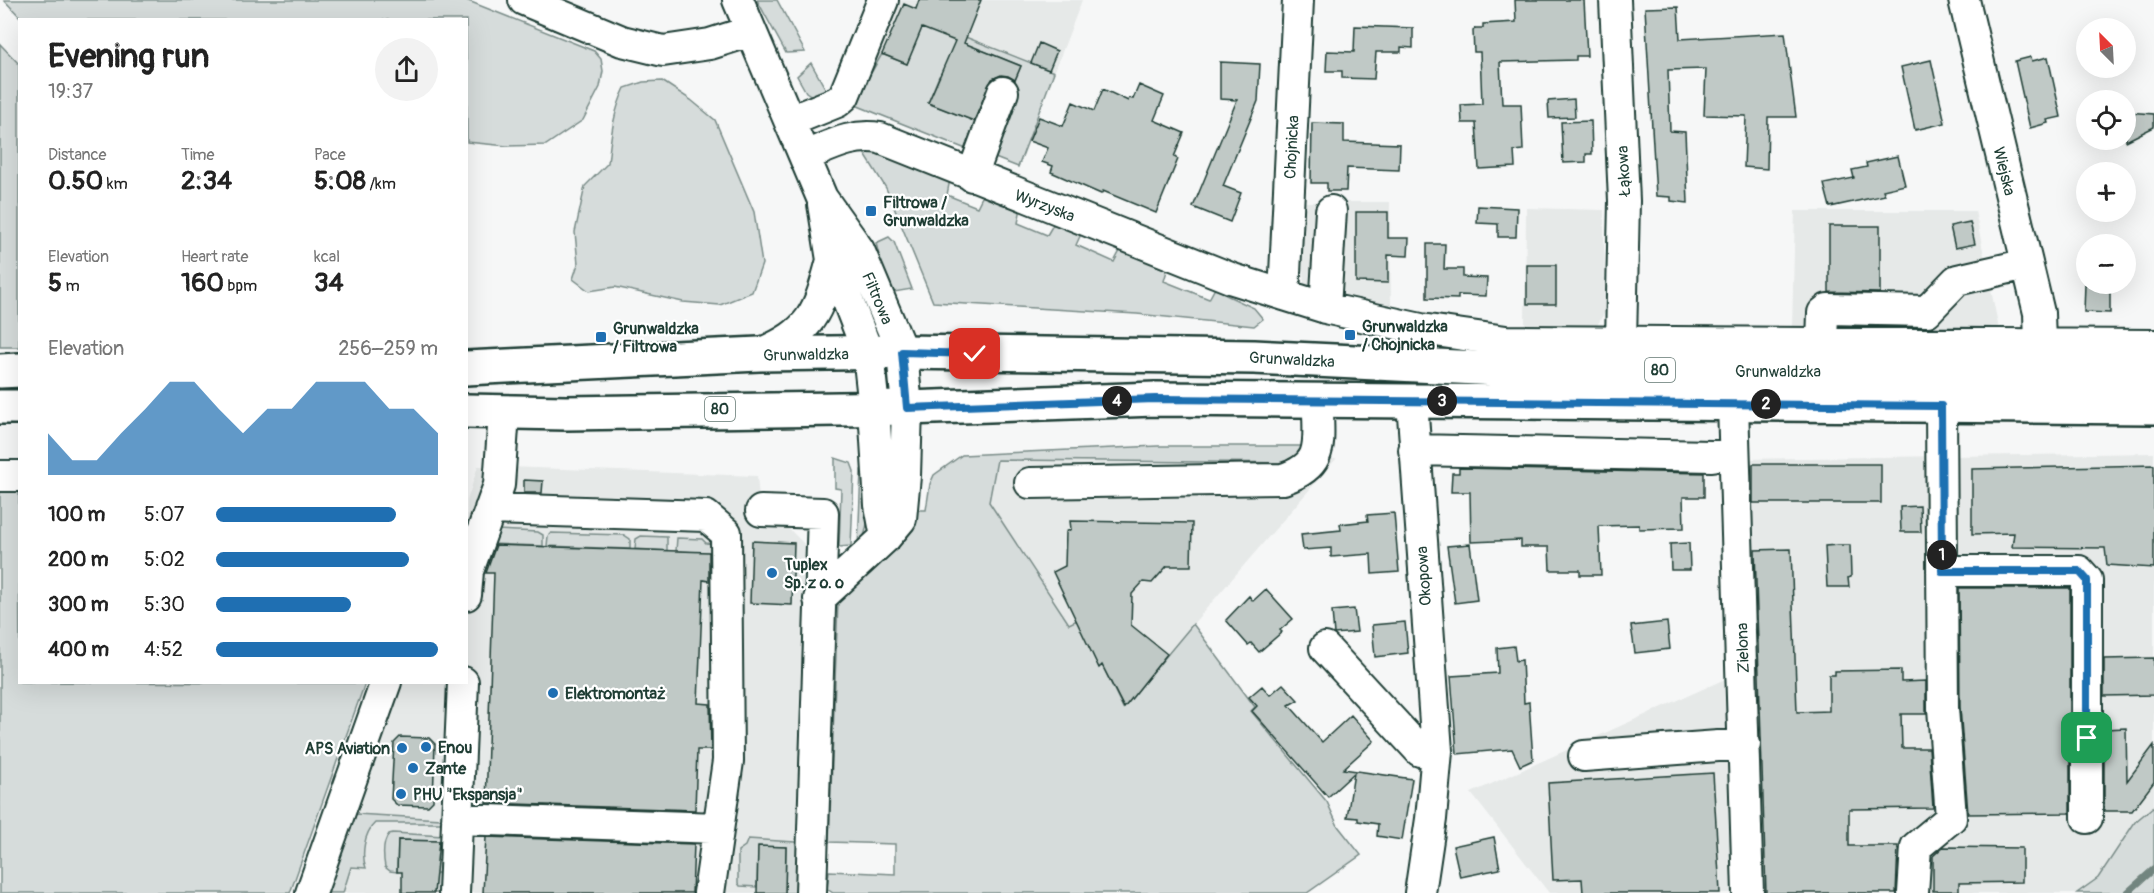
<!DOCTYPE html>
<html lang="en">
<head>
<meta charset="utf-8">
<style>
  :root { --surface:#fff; --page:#f2f2f2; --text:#222; --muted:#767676; --accent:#1f6fb2 }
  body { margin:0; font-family:Pangolin,sans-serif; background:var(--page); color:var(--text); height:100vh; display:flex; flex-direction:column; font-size:22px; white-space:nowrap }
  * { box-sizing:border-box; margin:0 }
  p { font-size:20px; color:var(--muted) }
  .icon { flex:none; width:33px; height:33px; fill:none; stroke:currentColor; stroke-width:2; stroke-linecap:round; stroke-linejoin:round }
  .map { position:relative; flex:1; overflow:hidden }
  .panel { position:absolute; left:18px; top:18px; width:450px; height:666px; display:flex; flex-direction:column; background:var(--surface); border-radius:0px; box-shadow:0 6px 24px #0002 }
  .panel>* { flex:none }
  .needle { width:39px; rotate:336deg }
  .fabs { position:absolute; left:2076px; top:18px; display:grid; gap:12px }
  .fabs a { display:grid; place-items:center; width:60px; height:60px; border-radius:50%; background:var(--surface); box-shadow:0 6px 24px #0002; font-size:30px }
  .pin { position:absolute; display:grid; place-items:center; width:51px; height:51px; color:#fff; margin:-26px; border-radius:12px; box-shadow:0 3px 9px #0006 }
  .km { position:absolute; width:30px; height:30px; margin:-15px; border-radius:50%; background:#222; color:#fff; font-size:16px; line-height:30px; text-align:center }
  .round { display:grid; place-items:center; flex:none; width:63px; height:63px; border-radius:32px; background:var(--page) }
  .overview { display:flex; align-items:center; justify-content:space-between; height:102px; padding:0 30px }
  h1 { font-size:33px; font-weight:700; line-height:45px }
  .metrics { display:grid; grid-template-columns:repeat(3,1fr); gap:9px; height:102px; padding:6px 30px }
  .metrics div { display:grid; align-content:center }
  .metrics b { font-size:26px; font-weight:700 }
  .metrics small { font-size:16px; font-weight:400 }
  .metrics p { font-size:16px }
  .chart { height:168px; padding:12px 30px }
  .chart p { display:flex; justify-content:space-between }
  .chart svg { width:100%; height:108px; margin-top:6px; fill:var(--accent); opacity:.7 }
  ul { padding:0 30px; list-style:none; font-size:20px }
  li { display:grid; grid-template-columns:96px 72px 1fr; align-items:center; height:45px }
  li i { height:15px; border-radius:8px; background:var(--accent) }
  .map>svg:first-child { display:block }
  .built { fill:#e6e9e8 }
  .green { fill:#d6dcdb; stroke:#7a8c88; stroke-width:1.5 }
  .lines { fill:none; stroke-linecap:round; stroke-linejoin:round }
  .stream { stroke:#72857f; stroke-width:7 }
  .building { fill:#c0c9c6; stroke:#1f3d34; stroke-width:1.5 }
  .minor-casing { stroke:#1f3d34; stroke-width:34 }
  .major-casing { stroke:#1f3d34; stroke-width:38 }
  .minor { stroke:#fff; stroke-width:30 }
  .major { stroke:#fff; stroke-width:33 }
  .route-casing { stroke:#fff; stroke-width:12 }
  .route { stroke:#1f6fb2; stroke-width:8 }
  .poi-dot { fill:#1f6fb2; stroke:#fff; stroke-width:2 }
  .labels { text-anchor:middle; stroke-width:4.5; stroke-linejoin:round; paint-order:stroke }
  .shield { fill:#fff; stroke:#627771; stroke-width:1.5 }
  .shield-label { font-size:15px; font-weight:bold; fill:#1f3d34 }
  .street-label { font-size:16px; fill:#1f3d34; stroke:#fff }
  .poi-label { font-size:16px; font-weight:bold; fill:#1f3d34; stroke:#fff; text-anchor:start }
</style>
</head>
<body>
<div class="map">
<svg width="2154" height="893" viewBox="0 0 2154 893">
  <rect width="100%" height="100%" fill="#f6f7f7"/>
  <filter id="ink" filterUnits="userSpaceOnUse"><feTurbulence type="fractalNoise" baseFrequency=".0167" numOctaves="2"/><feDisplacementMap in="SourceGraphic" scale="12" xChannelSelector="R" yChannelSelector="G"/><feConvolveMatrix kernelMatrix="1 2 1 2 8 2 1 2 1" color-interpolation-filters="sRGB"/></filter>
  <g filter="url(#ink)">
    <!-- built -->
    <path class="built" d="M867,0H1082L1018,167L853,104Z
      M1300,202H1390L1391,309L1304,289Z
      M1526,208L1604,210L1605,312L1596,327L1525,325Z
      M1795,211H1975L2000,334L1792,327Z
      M2154,453V806L2135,822L2098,878L2077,893H1549L1471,793L1743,671L1744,459Z
      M1301,457L1336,459L1167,654L1131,625L1132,586L1144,581L1152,583L1166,566H1191L1192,523L1116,521L1102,536V521H1073L1066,533L1070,563L1053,572L1077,620L1069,624L989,502L996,460Z
      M478,466L757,476L759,498L805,545L800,893H327L403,683L466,682L467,501Z"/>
    <!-- green -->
    <path class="green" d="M4,0H466L594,51L601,59L603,71L600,87L583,120L546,145L507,146L467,142L466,20H23Z
      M757,0H777L805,52L786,53Z
      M935,25L1054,72L1018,167L985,154L1021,66L984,51L939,76L928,103L982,124L971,151L853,104L882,54L907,64L920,27Z
      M0,44L19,64V347H0Z
      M811,63L830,97L812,96L806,92L797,76Z
      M662,81L691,100L715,120L754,212L762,264L752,292L720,305L683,302L615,287L589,291L573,279L578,264L575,232L585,186L608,163C611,137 613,112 625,88L643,82Z
      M867,147L950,179L947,195L977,207L983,195L1021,208L1018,223L1047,235L1054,223L1081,234L1076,245L1114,262L1121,249L1168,267L1164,281L1209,299L1215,288L1228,289L1226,295L1254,308L1263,319L1254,326L1137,314L933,302L886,188L861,148Z
      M889,237L894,242L912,289L888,293L876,243Z
      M1158,446H1308L1292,463L997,460L989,502L1069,624L1077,620L1099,667L1102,665L1123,708L1193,624L1255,707L1251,711L1327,802L1338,826L1361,855L1307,893H833L827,889L829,871L895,874V844L829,842L838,602L914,523L917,510H926L930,484L934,475L962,455Z
      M835,458L851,463L854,471L851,546L839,547L841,489L835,488Z
      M861,470H866C871,494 871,528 858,549Z
      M0,492H19L20,682L365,683L290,893H0Z
      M497,530L538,532L543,535V546L491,544Z
      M551,533L624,535L630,539V549L547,546L548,536Z
      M641,536L667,537V551L635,549L636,539Z
      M677,538L702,539L706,543L715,544L716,553L676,551Z
      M2154,806V893H2077L2098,878L2135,822Z
      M356,814L441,819H442L441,823H375C364,833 361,855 366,868L351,867L343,893H327Z
      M393,833L443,836L442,893H434L435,873H440L441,841L398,840L397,872L390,871L385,867C383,856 382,843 389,834Z
      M748,839L795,842L798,849V893H785L786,847H758L757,887L740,886L738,883V851L745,846Z"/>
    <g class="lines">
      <!-- stream -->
      <path class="stream" d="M2127,893L2154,869"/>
    </g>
    <!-- building -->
    <path class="building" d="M919,0H981L964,43L1021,66L1015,80L1008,76L1001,75L992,79L974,121L928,103L955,41L922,28L907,64L882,54L904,4L916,9Z
      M1515,0H1584L1587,56H1576V60L1500,62L1502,104H1521L1523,150L1514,151L1515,167L1479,169L1476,123H1462L1461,105L1482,104L1480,52H1474L1473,31L1475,28H1483V24L1516,22Z
      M1678,7L1680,39L1785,33L1796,117H1768L1767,169L1744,167L1746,116L1704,115L1706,69L1668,70L1670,131L1685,132L1688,203L1671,201V197L1656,196L1645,8Z
      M1355,26L1413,28V48L1401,47V52H1376L1374,79L1342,78V71H1326L1327,51L1354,52Z
      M1039,43L1057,51L1049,70L1031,63Z
      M2031,57L2032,61L2048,57L2061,117L2047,120L2048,123L2030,128L2015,61Z
      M1931,60L1945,123L1915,130L1901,67Z
      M1220,62L1260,64L1258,101L1223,186L1241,193L1230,222L1193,207L1237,100L1220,99Z
      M1139,85L1164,96L1154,120L1184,133L1174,157L1178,159L1156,213L1103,191L1101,194L1051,172L1053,166L1042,162L1048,148L1029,141L1039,117L1063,126L1073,102L1094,111L1103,89L1128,101L1129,98L1133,99Z
      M1574,99L1575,117L1549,118L1548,101Z
      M2126,112L2154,114V127L2126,141Z
      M1591,121L1592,154H1586V162L1563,163L1561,122Z
      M1312,123L1344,124V142L1400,144L1399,170L1347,168L1346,191H1327V183H1311Z
      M1898,156L1905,185L1883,190L1885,195L1830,207L1824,184L1854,178L1852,170L1867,167L1866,163Z
      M1478,206L1517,208L1516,237H1498V224L1477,223Z
      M1356,212H1388V238H1409L1408,256L1388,255V283L1356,282Z
      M1970,222L1975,244L1955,248L1950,226Z
      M1829,226H1880V293L1829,292Z
      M1427,244H1445L1444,269H1463V277L1487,278L1486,296L1458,295V299L1427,298Z
      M1527,265H1556V304H1527Z
      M2085,284H2110V313L2084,312Z
      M1753,464H1881V503H1753Z
      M2154,465V568L2107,565L2105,548L2012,547L2014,533L1972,534V469Z
      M1459,468L1704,473V497H1683L1684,528L1639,529V525L1599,526L1601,575H1580V570H1550L1549,547H1521V540L1471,542L1470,492H1451L1452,473H1459Z
      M524,480L543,481L542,493H524Z
      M1920,506L1921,532H1901L1900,507Z
      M1394,513L1399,572L1372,574L1371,554L1331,557V548L1303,550L1301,534L1341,530L1340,524L1368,521L1367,515Z
      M1070,521L1192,523L1191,566H1167L1152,583L1143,582L1132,594L1131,625L1167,654L1124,708L1102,665L1099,668L1053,572L1065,566L1066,532L1071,529Z
      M752,541L794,543L792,605L750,603Z
      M1689,543L1690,570H1671L1670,544Z
      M1470,544L1477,600L1455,603L1447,546Z
      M496,545L709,552V581L703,580L698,703L710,704L711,750H697L695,810L486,803L494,573H486Z
      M1838,545H1850L1851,577L1848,578L1849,587H1827L1825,546Z
      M1791,549L1797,712L1829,711V675H1835V671L1901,670V682L1926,681V714H1901L1902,748H1929L1933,808L1849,809V846H1898L1896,893H1766L1755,550Z
      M1959,588H2070V813L1968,814L1960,707Z
      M1266,589L1293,619L1280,630L1282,632L1259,652L1251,643L1248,645L1226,620L1249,596L1253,601Z
      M1354,609L1357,632L1334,634L1332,611Z
      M1405,622L1408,653L1375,657L1372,625Z
      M1667,622L1670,649L1635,653L1631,626Z
      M1514,646L1516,661L1522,660L1524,703L1529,702L1533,760L1520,766L1512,749L1457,754L1451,676L1498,673L1497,648Z
      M2154,658V695L2104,696V659Z
      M1283,684L1298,700L1289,705L1322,742L1351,715L1374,741L1343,769L1412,779L1402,840L1377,836L1378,824L1358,821V818L1347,817L1354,773L1328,797L1252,711L1257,706L1249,697L1262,686L1270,695Z
      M2126,728L2127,781L2154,745V782L2132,811H2104V729Z
      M400,737L429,738L435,744L433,801L428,806L397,805L391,799L394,743Z
      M1713,773L1720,893H1583L1582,879L1553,880L1548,783Z
      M486,837L694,844L692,893H483Z
      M1494,837L1500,869L1460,877L1453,846Z
      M398,840L439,841L434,893H402V872H397Z
      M758,846L786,847L785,893H757Z
      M1943,847L2022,848V882L1959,883V891H1933V856Z"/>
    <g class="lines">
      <defs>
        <path id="minor" d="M524,0L622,41L663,51L710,44L751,31
          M738,0L822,198L859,250L902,352L907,408L905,476L901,519L886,537L819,599
          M1615,0L1624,201L1621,342
          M1964,0L2039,313L2040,343
          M790,121L837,102L844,96L883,0
          M805,156C830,146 853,133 880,138L1233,279L1329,309L1421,329L1506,341L2154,345
          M972,176L1003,92
          M823,204L832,260L868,353L874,408L880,505L886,537
          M1284,295L1298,0
          M1325,308L1331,211
          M1822,342L1823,313L1828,309L1927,311L1957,280L2027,264
          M759,354C812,332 818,313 832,260
          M1412,401L1437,751L1431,819L1420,893
          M1733,404L1748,893
          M1414,450L1712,456L1734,453
          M0,476H20
          M1030,483L1283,479C1328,464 1317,440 1318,400
          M490,509L706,516L726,533L728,761L709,893
          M761,511L823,513L811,893
          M1942,571H2079L2087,580V818
          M466,595L468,571L499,485L504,413
          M1325,648L1420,751H1437
          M1584,756L1745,744
          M457,819L718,828
          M311,893L386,682
          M454,893L463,682
          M1913,893L1916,847L1951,818L1943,708L1941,406"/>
        <path id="major" d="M466,368L759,354L902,352L1254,357L1498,369L2154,374
          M0,371L20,370
          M0,407H20
          M466,411L566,413L907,408L1155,399L2154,407"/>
      </defs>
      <!-- minor casing -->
      <use href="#minor" class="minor-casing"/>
      <!-- major casing -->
      <use href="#major" class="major-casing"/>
      <!-- minor -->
      <use href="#minor" class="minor"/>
      <!-- major -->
      <use href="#major" class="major"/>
    </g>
  </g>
  <g class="lines" filter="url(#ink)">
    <defs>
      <path id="route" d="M975,354L902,352L907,408L1155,399L1941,406L1942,571H2079L2087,580V738"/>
    </defs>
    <!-- route casing -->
    <use href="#route" class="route-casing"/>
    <!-- route -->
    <use href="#route" class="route"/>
  </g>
  <!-- markers -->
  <g class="poi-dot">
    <rect x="865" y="205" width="12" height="12" rx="3"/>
    <rect x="1344" y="329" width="12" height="12" rx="3"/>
    <rect x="595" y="331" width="12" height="12" rx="3"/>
    <circle cx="772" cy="573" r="6"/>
    <circle cx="553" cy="693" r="6"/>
    <circle cx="426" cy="747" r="6"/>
    <circle cx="402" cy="748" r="6"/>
    <circle cx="413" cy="768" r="6"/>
    <circle cx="401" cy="794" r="6"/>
  </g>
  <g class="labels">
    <!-- shield labels -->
    <g class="shield">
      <rect x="1645" y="358" width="30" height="24" rx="4.5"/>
      <rect x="705" y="397" width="30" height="24" rx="4.5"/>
    </g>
    <g class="shield-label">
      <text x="1660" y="375">80</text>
      <text x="720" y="414">80</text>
    </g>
    <!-- street labels -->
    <g class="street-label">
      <text transform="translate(1291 147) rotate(-87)" y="6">Chojnicka</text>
      <text transform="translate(1623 171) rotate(-93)" y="6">Łąkowa</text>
      <text transform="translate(2005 171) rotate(76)" y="6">Wiejska</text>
      <text transform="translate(1045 205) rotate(21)" y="6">Wyrzyska</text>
      <text transform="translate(878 298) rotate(67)" y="6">Filtrowa</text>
      <text transform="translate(806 354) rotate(-1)" y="6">Grunwaldzka</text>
      <text transform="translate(1292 359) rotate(3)" y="6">Grunwaldzka</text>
      <text x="1778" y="377">Grunwaldzka</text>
      <text transform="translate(1423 576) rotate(-94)" y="6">Okopowa</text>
      <text transform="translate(1742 648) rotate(-92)" y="6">Zielona</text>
    </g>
    <!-- poi labels -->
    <g class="poi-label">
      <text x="883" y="208">Filtrowa /<tspan x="883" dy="18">Grunwaldzka</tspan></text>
      <text x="1362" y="332">Grunwaldzka<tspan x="1362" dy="18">/ Chojnicka</tspan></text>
      <text x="613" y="334">Grunwaldzka<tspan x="613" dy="18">/ Filtrowa</tspan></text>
      <text x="784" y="570">Tuplex<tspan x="784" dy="18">Sp. z o. o</tspan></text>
      <text x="565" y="699">Elektromontaż</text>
      <text x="438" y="753">Enou</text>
      <text x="390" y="754" text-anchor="end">APS Aviation</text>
      <text x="425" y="774">Zante</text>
      <text x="413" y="800">PHU "Ekspansja"</text>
    </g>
  </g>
</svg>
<div class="fabs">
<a><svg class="needle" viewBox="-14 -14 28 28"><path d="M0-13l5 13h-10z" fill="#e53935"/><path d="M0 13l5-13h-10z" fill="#767676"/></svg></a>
<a><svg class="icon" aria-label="locate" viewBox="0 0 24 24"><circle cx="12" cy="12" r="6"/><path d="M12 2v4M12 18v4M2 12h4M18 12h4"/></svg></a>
<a>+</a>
<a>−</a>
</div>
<div class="pin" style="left:2087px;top:738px;background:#1e9e55"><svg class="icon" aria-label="arrive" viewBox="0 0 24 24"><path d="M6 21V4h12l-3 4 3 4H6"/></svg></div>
<div class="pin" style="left:975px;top:354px;background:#d93025"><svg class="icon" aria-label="check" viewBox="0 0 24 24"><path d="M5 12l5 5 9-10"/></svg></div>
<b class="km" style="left:1942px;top:555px">1</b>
<b class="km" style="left:1766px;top:404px">2</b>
<b class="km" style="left:1442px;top:401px">3</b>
<b class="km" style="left:1117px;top:401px">4</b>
<section class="panel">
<div class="overview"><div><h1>Evening run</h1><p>19:37</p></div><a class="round"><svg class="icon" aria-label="share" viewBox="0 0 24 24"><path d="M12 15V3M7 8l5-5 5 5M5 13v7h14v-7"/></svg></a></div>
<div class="metrics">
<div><p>Distance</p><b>0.50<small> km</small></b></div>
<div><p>Time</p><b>2:34</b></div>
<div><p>Pace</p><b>5:08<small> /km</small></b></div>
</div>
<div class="metrics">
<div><p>Elevation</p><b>5<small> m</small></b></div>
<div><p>Heart rate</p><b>160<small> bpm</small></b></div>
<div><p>kcal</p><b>34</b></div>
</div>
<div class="chart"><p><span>Elevation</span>256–259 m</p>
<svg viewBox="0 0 160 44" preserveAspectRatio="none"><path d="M0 44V27L10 38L20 38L30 27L40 17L50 6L60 6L70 17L80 27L90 17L100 17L110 6L120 6L130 6L140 17L150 17L160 27V44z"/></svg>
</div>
<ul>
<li><b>100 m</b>5:07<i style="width:81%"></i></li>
<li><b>200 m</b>5:02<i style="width:87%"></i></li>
<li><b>300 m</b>5:30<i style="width:61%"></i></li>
<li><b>400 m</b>4:52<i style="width:100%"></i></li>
</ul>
</section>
</div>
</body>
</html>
